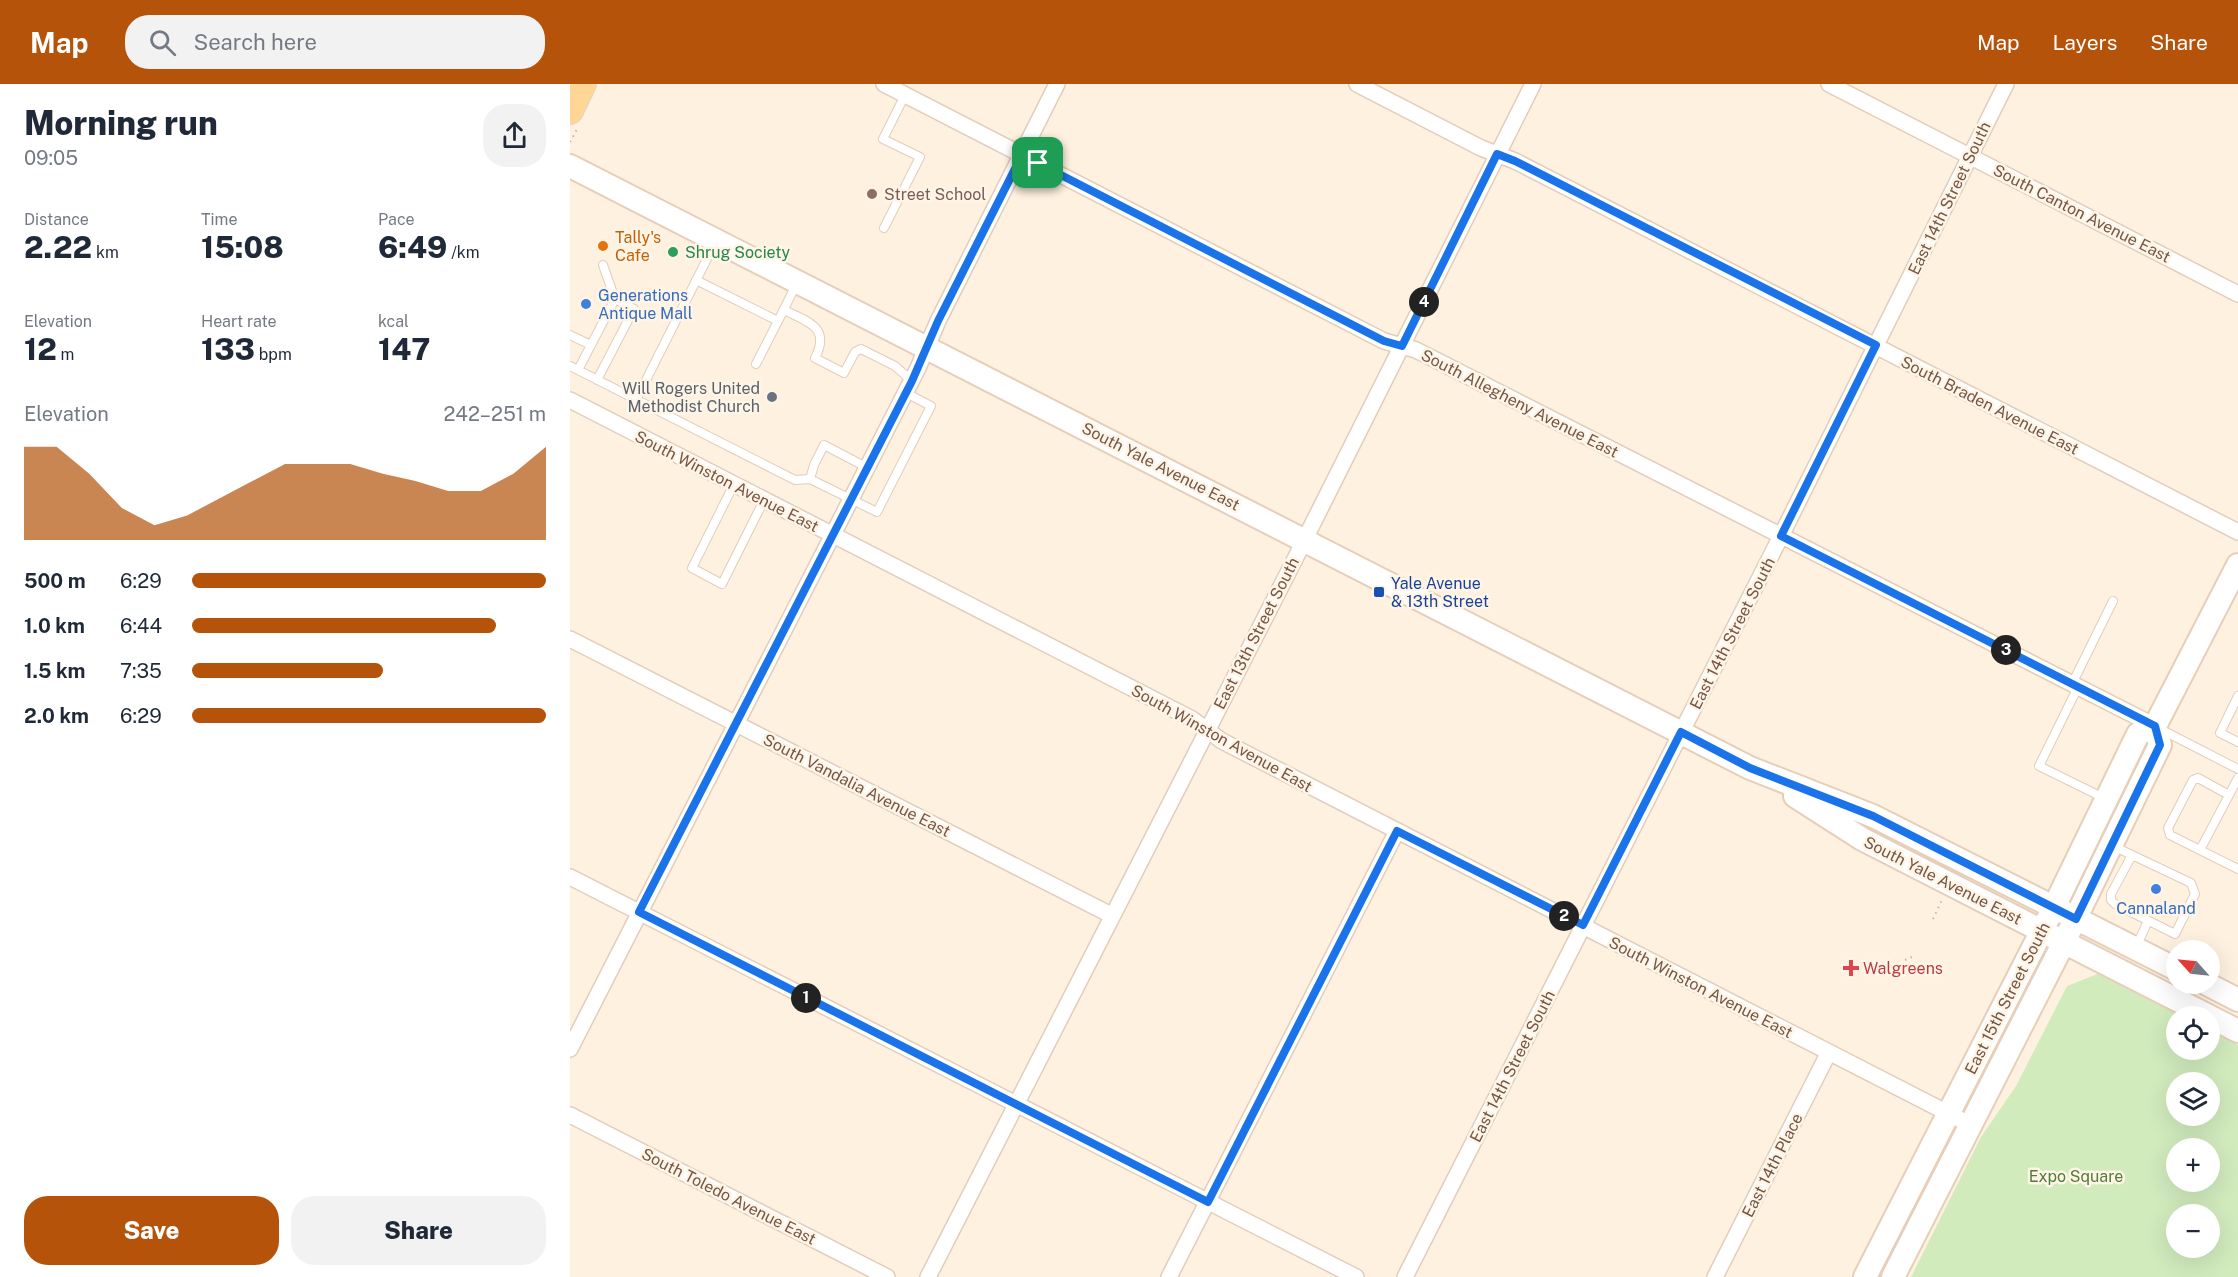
<!DOCTYPE html>
<html lang="en">
<head>
<meta charset="utf-8">
<style>
  :root { --surface:#fff; --page:#f2f2f3; --text:#1f2937; --muted:#747a83; --accent:#b45309 }
  body { margin:0; font-family:"Public Sans",sans-serif; background:var(--page); color:var(--text); height:100vh; display:flex; flex-direction:column; font-size:22px; white-space:nowrap }
  * { box-sizing:border-box; margin:0 }
  p { font-size:20px; color:var(--muted) }
  .icon { flex:none; width:33px; height:33px; fill:none; stroke:currentColor; stroke-width:2; stroke-linecap:round; stroke-linejoin:round }
  .map { position:relative; flex:1; overflow:hidden }
  .drawer { display:flex; flex-direction:column; background:var(--surface); width:570px }
  .drawer>* { flex:none }
  .needle { width:39px; rotate:297deg }
  .tools { position:absolute; left:1596px; top:856px; display:grid; gap:12px }
  .tools a { display:grid; place-items:center; width:54px; height:54px; border-radius:50%; background:var(--surface); box-shadow:0 6px 24px #0002; font-size:30px }
  .pin { position:absolute; display:grid; place-items:center; width:51px; height:51px; color:#fff; margin:-26px; border-radius:12px; box-shadow:0 3px 9px #0006 }
  .km { position:absolute; width:30px; height:30px; margin:-15px; border-radius:50%; background:#222; color:#fff; font-size:16px; line-height:30px; text-align:center }
  .round { display:grid; place-items:center; flex:none; width:63px; height:63px; border-radius:24px; background:var(--page) }
  .summary { display:flex; align-items:center; justify-content:space-between; height:102px; padding:0 24px }
  h1 { font-size:33px; font-weight:800; line-height:45px }
  .figures { display:grid; grid-template-columns:repeat(3,1fr); gap:9px; height:102px; padding:6px 24px }
  .figures div { display:grid; align-content:center }
  .figures b { font-size:30px; font-weight:800 }
  .figures small { font-size:16px; font-weight:400 }
  .figures p { font-size:16px }
  .chart { height:168px; padding:12px 24px }
  .chart p { display:flex; justify-content:space-between }
  .chart svg { width:100%; height:108px; margin-top:6px; fill:var(--accent); opacity:.7 }
  .cta { display:flex; gap:12px; margin-top:auto; padding:12px 24px }
  .cta a { flex:1; height:69px; border-radius:24px; background:var(--accent); color:#fff; font-size:24px; font-weight:800; line-height:69px; text-align:center }
  .cta a+a { background:var(--page); color:var(--text) }
  ul { padding:0 24px; list-style:none; font-size:20px }
  li { display:grid; grid-template-columns:96px 72px 1fr; align-items:center; height:45px }
  li i { height:15px; border-radius:8px; background:var(--accent) }
  header { display:flex; align-items:center; gap:36px; box-sizing:border-box; height:84px; padding:0 30px; background:var(--accent); color:#fff }
  header strong { font-size:28px }
  nav { display:flex; gap:33px; margin-inline-start:auto; font-size:21px }
  .search { width:420px; height:54px; background:var(--page); display:flex; align-items:center; gap:15px; box-sizing:border-box; padding:0 21px; border-radius:24px; color:var(--muted); font-size:22px }
  main { display:flex; flex:1; min-height:0 }
  .map>svg:first-child { display:block }
  .green { fill:#d1ebbd; fill-rule:evenodd }
  .lines { fill:none; stroke-linecap:round; stroke-linejoin:round }
  .service-casing { stroke:#e2cdbb; stroke-width:10 }
  .minor-casing { stroke:#e2cdbb; stroke-width:18 }
  .secondary-casing { stroke:#e7ceb9; stroke-width:26 }
  .primary-casing { stroke:#ded6d3; stroke-width:28 }
  .path { stroke:#d9b199; stroke-width:2; stroke-dasharray:1.5 4.5; stroke-linecap:butt }
  .service { stroke:#fff; stroke-width:8 }
  .minor { stroke:#fff; stroke-width:15 }
  .secondary { stroke:#fff; stroke-width:22 }
  .primary { stroke:#ffd695; stroke-width:26 }
  .route-casing { stroke:#fff; stroke-width:12 }
  .route { stroke:#1a73e8; stroke-width:8 }
  .education-dot { fill:#8d6e63; stroke:#fff5e7; stroke-width:2 }
  .food-dot { fill:#e8710a; stroke:#fff5e7; stroke-width:2 }
  .leisure-dot { fill:#2e9e5b; stroke:#fff5e7; stroke-width:2 }
  .shop-dot { fill:#3f7fe0; stroke:#fff5e7; stroke-width:2 }
  .worship-dot { fill:#6b7280; stroke:#fff5e7; stroke-width:2 }
  .transit-dot { fill:#1a4fb4; stroke:#fff5e7; stroke-width:2 }
  .health-dot { fill:#e0444e; stroke:#fff5e7; stroke-width:2 }
  .labels { text-anchor:middle; stroke-width:5; stroke-linejoin:round; paint-order:stroke }
  .education-label { font-size:16px; fill:#785e54; stroke:#fff5e7; text-anchor:start }
  .street-label { font-size:16px; fill:#755646; stroke:#fff5e7 }
  .food-label { font-size:16px; fill:#c56008; stroke:#fff5e7; text-anchor:start }
  .leisure-label { font-size:16px; fill:#27864d; stroke:#fff5e7; text-anchor:start }
  .shop-label { font-size:16px; fill:#366cbe; stroke:#fff5e7; text-anchor:start }
  .worship-label { font-size:16px; fill:#5b616d; stroke:#fff5e7; text-anchor:end }
  .transit-label { font-size:16px; fill:#164399; stroke:#fff5e7; text-anchor:start }
  .health-label { font-size:16px; fill:#be3a42; stroke:#fff5e7; text-anchor:start }
  .park-label { font-size:16px; fill:#507c3d; stroke:#fff5e7 }
</style>
</head>
<body>
<header>
<strong>Map</strong>
<div class="search"><svg class="icon" aria-label="search" viewBox="0 0 24 24"><circle cx="10" cy="10" r="6"/><path d="M15 15l6 6"/></svg>Search here</div>
<nav><a>Map</a><a>Layers</a><a>Share</a></nav>
</header>
<main>
<section class="drawer">
<div class="summary"><div><h1>Morning run</h1><p>09:05</p></div><a class="round"><svg class="icon" aria-label="share" viewBox="0 0 24 24"><path d="M12 15V3M7 8l5-5 5 5M5 13v7h14v-7"/></svg></a></div>
<div class="figures">
<div><p>Distance</p><b>2.22<small> km</small></b></div>
<div><p>Time</p><b>15:08</b></div>
<div><p>Pace</p><b>6:49<small> /km</small></b></div>
</div>
<div class="figures">
<div><p>Elevation</p><b>12<small> m</small></b></div>
<div><p>Heart rate</p><b>133<small> bpm</small></b></div>
<div><p>kcal</p><b>147</b></div>
</div>
<div class="chart"><p><span>Elevation</span>242–251 m</p>
<svg viewBox="0 0 160 44" preserveAspectRatio="none"><path d="M0 44V6L10 6L20 17L30 31L40 38L50 34L60 27L70 20L80 13L90 13L100 13L110 17L120 20L130 24L140 24L150 17L160 6V44z"/></svg>
</div>
<ul>
<li><b>500 m</b>6:29<i style="width:100%"></i></li>
<li><b>1.0 km</b>6:44<i style="width:86%"></i></li>
<li><b>1.5 km</b>7:35<i style="width:54%"></i></li>
<li><b>2.0 km</b>6:29<i style="width:100%"></i></li>
</ul>
<div class="cta"><a>Save</a><a>Share</a></div>
</section>
<div class="map">
<svg width="1668" height="1193" viewBox="0 0 1668 1193">
  <rect width="100%" height="100%" fill="#fef1df"/>
  <!-- green -->
  <path class="green" d="M1530,889L1614,933H1606V966H1640V946L1668,961V1193H1341L1411,1053L1446,1002L1497,902ZM1606,999H1640V1032H1606ZM1606,1065H1640V1098H1606ZM1606,1131H1640V1164H1606Z"/>
  <g class="lines">
    <defs>
      <path id="service" d="M314,144L350,73L313,55L335,11
        M126,196L208,237L186,280
        M214,226C238,238 261,243 245,274L274,289L285,268L291,265L325,282L342,297
        M208,237L226,201
        M0,251L21,261
        M0,282L225,396L240,395
        M8,286L45,215L33,181
        M27,296L64,225L45,215
        M66,316L145,159
        M298,384L254,361L244,381L240,395L307,428L361,322L336,309
        M164,400L122,484L152,500L194,416
        M1502,600L1543,517
        M1508,603L1469,682L1534,714
        M1668,612L1650,649L1668,658
        M1592,646L1668,685
        M1659,711L1628,694L1623,696L1598,744L1600,751L1668,785
        M1543,762L1621,799L1625,810L1605,850L1545,820L1541,816V810L1562,771
        M1630,766L1668,694
        M1566,863L1578,837"/>
      <path id="minor" d="M314,0L814,257L846,266L1585,642
        M787,0L911,64L945,77L1668,448
        M1259,0L1668,210
        M0,316L622,635L652,657L1401,1041
        M0,555L541,831
        M0,793L786,1193
        M0,965L348,284L368,237L487,0
        M0,1031L317,1193
        M358,1193L725,475L963,0
        M599,1193L827,747
        M835,1193L1211,452L1436,0
        M1145,1193L1259,968"/>
      <path id="secondary" d="M0,82L1180,684L1303,732L1606,885
        M1225,712L1292,755L1668,947
        M1637,900L1668,916
        M1295,1193L1484,823L1568,650L1585,642L1668,481
        M1323,1193L1494,858L1590,661L1585,642"/>
      <path id="primary" d="M0,27L13,0"/>
    </defs>
    <!-- service casing -->
    <use href="#service" class="service-casing"/>
    <!-- minor casing -->
    <use href="#minor" class="minor-casing"/>
    <!-- secondary casing -->
    <use href="#secondary" class="secondary-casing"/>
    <!-- primary casing -->
    <use href="#primary" class="primary-casing"/>
    <!-- path -->
    <path class="path" d="M0,58L7,45
      M1363,835L1372,816
      M1335,876L1344,872"/>
    <!-- service -->
    <use href="#service" class="service"/>
    <!-- minor -->
    <use href="#minor" class="minor"/>
    <!-- secondary -->
    <use href="#secondary" class="secondary"/>
    <!-- primary -->
    <use href="#primary" class="primary"/>
  </g>
  <g class="lines">
    <defs>
      <path id="route" d="M927,70L945,77L1306,261L1211,452L1585,642L1590,661L1506,835L1303,732L1180,684L1111,648L1013,841L827,747L638,1118L69,828L342,297L368,237L452,71L814,257L832,262Z"/>
    </defs>
    <!-- route casing -->
    <use href="#route" class="route-casing"/>
    <!-- route -->
    <use href="#route" class="route"/>
  </g>
  <!-- markers -->
  <circle class="education-dot" cx="302" cy="110" r="6"/>
  <circle class="food-dot" cx="33" cy="162" r="6"/>
  <circle class="leisure-dot" cx="103" cy="168" r="6"/>
  <g class="shop-dot">
    <circle cx="16" cy="220" r="6"/>
    <circle cx="1586" cy="805" r="6"/>
  </g>
  <circle class="worship-dot" cx="202" cy="313" r="6"/>
  <rect class="transit-dot" x="803" y="502" width="12" height="12" rx="3"/>
  <path class="health-dot" d="M1278 875h6v6h6v6h-6v6h-6v-6h-6v-6h6z"/>
  <g class="labels">
    <!-- education labels -->
    <g class="education-label">
      <text x="314" y="116">Street School</text>
    </g>
    <!-- street labels -->
    <g class="street-label">
      <text transform="translate(1379 114) rotate(-64)" y="6">East 14th Street South</text>
      <text transform="translate(1512 129) rotate(27)" y="6">South Canton Avenue East</text>
      <text transform="translate(950 319) rotate(27)" y="6">South Allegheny Avenue East</text>
      <text transform="translate(1420 321) rotate(27)" y="6">South Braden Avenue East</text>
      <text transform="translate(591 382) rotate(27)" y="6">South Yale Avenue East</text>
      <text transform="translate(157 397) rotate(27)" y="6">South Winston Avenue East</text>
      <text transform="translate(686 549) rotate(-63)" y="6">East 13th Street South</text>
      <text transform="translate(1162 549) rotate(-63)" y="6">East 14th Street South</text>
      <text transform="translate(652 654) rotate(29)" y="6">South Winston Avenue East</text>
      <text transform="translate(287 701) rotate(27)" y="6">South Vandalia Avenue East</text>
      <text transform="translate(1373 796) rotate(27)" y="6">South Yale Avenue East</text>
      <text transform="translate(1131 903) rotate(27)" y="6">South Winston Avenue East</text>
      <text transform="translate(1437 914) rotate(-63)" y="6">East 15th Street South</text>
      <text transform="translate(942 982) rotate(-63)" y="6">East 14th Street South</text>
      <text transform="translate(1202 1081) rotate(-63)" y="6">East 14th Place</text>
      <text transform="translate(159 1112) rotate(27)" y="6">South Toledo Avenue East</text>
    </g>
    <!-- food labels -->
    <g class="food-label">
      <text x="45" y="159">Tally's<tspan x="45" dy="18">Cafe</tspan></text>
    </g>
    <!-- leisure labels -->
    <g class="leisure-label">
      <text x="115" y="174">Shrug Society</text>
    </g>
    <!-- shop labels -->
    <g class="shop-label">
      <text x="28" y="217">Generations<tspan x="28" dy="18">Antique Mall</tspan></text>
      <text x="1586" y="830" text-anchor="middle">Cannaland</text>
    </g>
    <!-- worship labels -->
    <g class="worship-label">
      <text x="190" y="310">Will Rogers United<tspan x="190" dy="18">Methodist Church</tspan></text>
    </g>
    <!-- transit labels -->
    <g class="transit-label">
      <text x="821" y="505">Yale Avenue<tspan x="821" dy="18">&amp; 13th Street</tspan></text>
    </g>
    <!-- health labels -->
    <g class="health-label">
      <text x="1293" y="890">Walgreens</text>
    </g>
    <!-- park labels -->
    <g class="park-label">
      <text x="1506" y="1098">Expo Square</text>
    </g>
  </g>
</svg>
<div class="tools">
<a><svg class="needle" viewBox="-14 -14 28 28"><path d="M0-13l5 13h-10z" fill="#e53935"/><path d="M0 13l5-13h-10z" fill="#747a83"/></svg></a>
<a><svg class="icon" aria-label="locate" viewBox="0 0 24 24"><circle cx="12" cy="12" r="6"/><path d="M12 2v4M12 18v4M2 12h4M18 12h4"/></svg></a>
<a><svg class="icon" aria-label="layers" viewBox="0 0 24 24"><path d="M12 4l9 5-9 5-9-5zM3 14l9 5 9-5"/></svg></a>
<a>+</a>
<a>−</a>
</div>
<div class="pin" style="left:468px;top:79px;background:#1e9e55"><svg class="icon" aria-label="arrive" viewBox="0 0 24 24"><path d="M6 21V4h12l-3 4 3 4H6"/></svg></div>
<b class="km" style="left:236px;top:914px">1</b>
<b class="km" style="left:994px;top:832px">2</b>
<b class="km" style="left:1436px;top:566px">3</b>
<b class="km" style="left:854px;top:218px">4</b>
</div>
</main>
</body>
</html>
